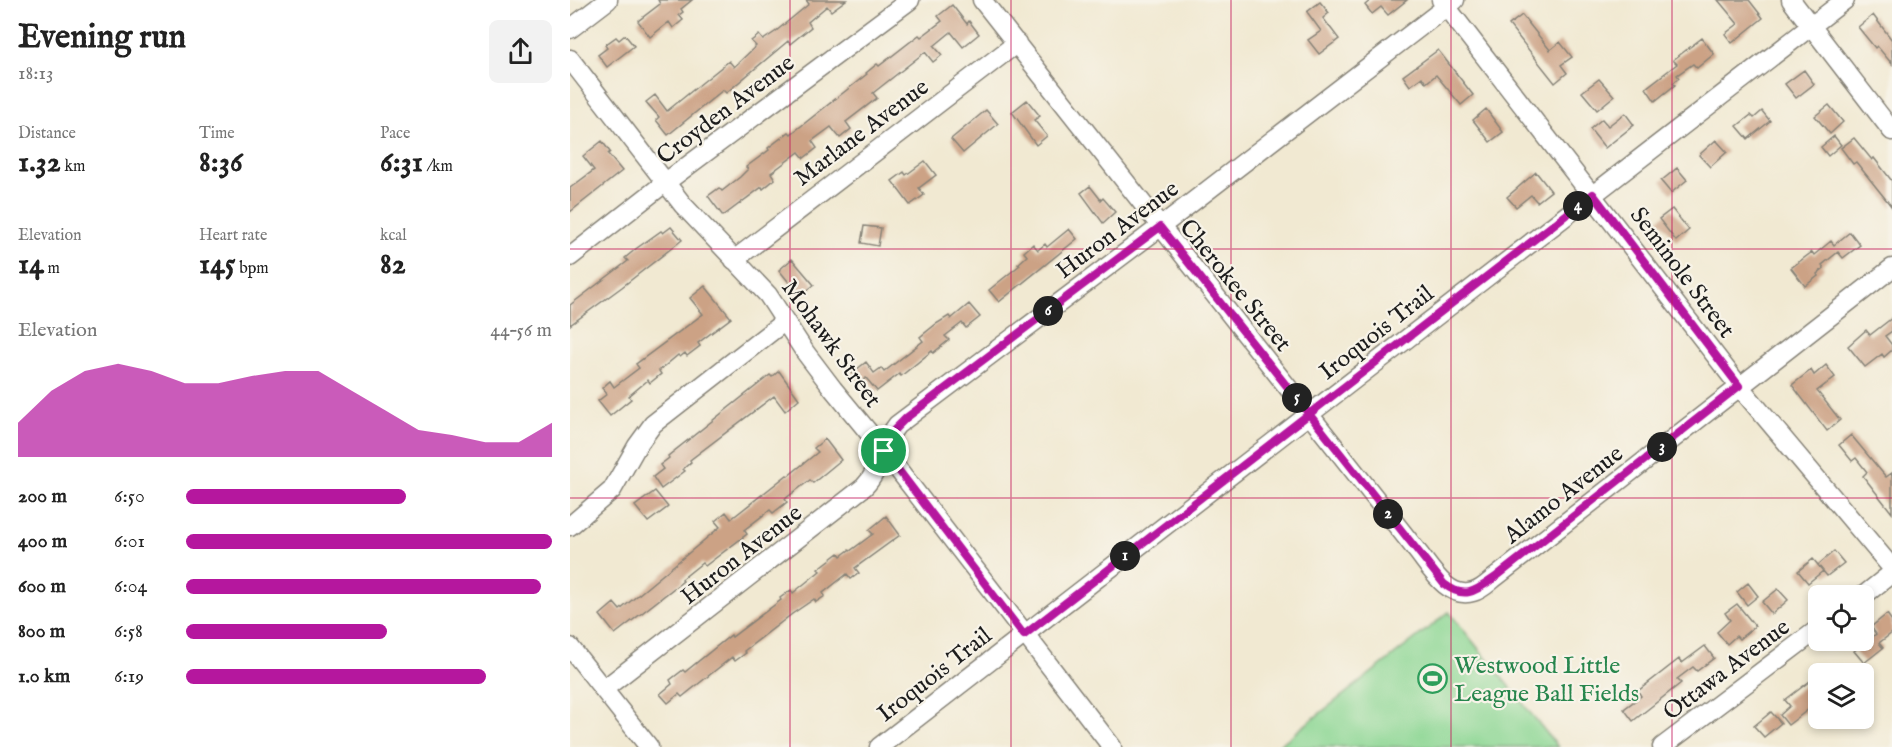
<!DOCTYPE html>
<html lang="en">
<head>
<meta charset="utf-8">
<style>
  :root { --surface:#fff; --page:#f2f2f2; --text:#222; --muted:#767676; --accent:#b5179e }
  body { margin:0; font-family:"IM FELL English",serif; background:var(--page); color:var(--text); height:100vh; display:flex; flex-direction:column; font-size:22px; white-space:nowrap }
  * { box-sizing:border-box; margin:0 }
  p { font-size:20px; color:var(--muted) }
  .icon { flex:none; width:33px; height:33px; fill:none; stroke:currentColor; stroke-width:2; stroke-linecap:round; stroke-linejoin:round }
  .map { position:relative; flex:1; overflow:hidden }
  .drawer { display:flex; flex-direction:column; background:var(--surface); width:570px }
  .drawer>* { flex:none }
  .fabs { position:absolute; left:1238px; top:585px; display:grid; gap:12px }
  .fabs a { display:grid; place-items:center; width:66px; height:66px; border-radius:9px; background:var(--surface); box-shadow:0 3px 9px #0003; font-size:30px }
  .pin { position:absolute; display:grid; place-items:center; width:51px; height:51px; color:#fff; margin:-26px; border:3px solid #fff; border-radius:50%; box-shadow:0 2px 6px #0007 }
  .km { position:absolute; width:30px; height:30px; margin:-15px; border-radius:50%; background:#222; color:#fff; font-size:16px; line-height:30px; text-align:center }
  .round { display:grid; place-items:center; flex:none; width:63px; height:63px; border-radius:9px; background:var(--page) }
  .head { display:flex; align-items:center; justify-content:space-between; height:102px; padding:0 18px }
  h1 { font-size:33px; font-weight:800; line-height:45px }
  .metrics { display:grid; grid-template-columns:repeat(3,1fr); gap:9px; height:102px; padding:6px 18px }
  .metrics div { display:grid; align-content:center }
  .metrics b { font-size:30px; font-weight:800 }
  .metrics small { font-size:16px; font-weight:400 }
  .metrics p { font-size:16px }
  .chart { height:168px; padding:12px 18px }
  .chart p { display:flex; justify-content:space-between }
  .chart svg { width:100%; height:108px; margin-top:6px; fill:var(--accent); opacity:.7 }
  ul { padding:0 18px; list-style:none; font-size:20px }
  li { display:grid; grid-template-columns:96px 72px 1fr; align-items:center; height:45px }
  li i { height:15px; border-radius:8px; background:var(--accent) }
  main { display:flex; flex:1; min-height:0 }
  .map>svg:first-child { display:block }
  .green { fill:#8dd794; stroke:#547a58; stroke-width:1.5 }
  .building { fill:#cca285 }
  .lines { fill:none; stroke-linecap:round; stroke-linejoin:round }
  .minor-casing { stroke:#868277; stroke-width:21 }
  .minor { stroke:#fff; stroke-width:18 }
  .route-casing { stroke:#fff; stroke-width:12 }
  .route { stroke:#b5179e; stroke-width:8 }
  .grid { fill:none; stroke:#c2185b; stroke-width:1.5; stroke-opacity:0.55 }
  .labels { text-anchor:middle; stroke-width:4.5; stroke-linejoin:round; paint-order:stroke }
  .street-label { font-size:24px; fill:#1c1c1c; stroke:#f7f3e8 }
  .leisure-label { font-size:24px; fill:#27864d; stroke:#f7f3e8; text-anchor:start }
</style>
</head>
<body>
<main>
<section class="drawer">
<div class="head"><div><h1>Evening run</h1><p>18:13</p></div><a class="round"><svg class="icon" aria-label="share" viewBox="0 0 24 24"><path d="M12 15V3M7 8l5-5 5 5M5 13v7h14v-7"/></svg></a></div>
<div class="metrics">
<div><p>Distance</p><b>1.32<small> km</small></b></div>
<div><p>Time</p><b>8:36</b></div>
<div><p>Pace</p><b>6:31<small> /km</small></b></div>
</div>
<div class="metrics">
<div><p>Elevation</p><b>14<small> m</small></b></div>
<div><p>Heart rate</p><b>145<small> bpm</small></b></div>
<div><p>kcal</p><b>82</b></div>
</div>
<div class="chart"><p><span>Elevation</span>44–56 m</p>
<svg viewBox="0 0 160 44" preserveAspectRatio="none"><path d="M0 44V30L10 17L20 9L30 6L40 9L50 14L60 14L70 11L80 9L90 9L100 17L110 25L120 33L130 35L140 38L150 38L160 30V44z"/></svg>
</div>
<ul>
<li><b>200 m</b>6:50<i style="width:60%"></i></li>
<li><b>400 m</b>6:01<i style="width:100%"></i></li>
<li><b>600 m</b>6:04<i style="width:97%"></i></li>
<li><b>800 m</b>6:58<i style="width:55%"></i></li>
<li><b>1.0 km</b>6:19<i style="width:82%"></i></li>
</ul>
</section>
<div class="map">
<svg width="1322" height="747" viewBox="0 0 1322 747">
  <rect width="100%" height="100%" fill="#f7f3e8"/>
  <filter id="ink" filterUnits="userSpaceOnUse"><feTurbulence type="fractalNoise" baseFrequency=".0167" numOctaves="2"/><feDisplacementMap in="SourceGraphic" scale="12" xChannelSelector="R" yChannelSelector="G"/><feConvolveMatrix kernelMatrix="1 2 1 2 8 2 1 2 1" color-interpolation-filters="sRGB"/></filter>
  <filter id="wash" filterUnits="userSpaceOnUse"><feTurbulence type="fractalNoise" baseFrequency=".008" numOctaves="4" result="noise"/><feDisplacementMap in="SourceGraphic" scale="24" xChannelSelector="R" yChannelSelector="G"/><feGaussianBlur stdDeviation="1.35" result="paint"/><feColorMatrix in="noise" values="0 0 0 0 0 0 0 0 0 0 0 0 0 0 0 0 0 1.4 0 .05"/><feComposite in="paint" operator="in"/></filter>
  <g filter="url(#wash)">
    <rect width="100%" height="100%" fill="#f1e9d2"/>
    <!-- green -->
    <path class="green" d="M879,612L988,747H707Z"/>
    <g id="blocks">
      <!-- building -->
      <path class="building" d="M88,0H122L111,9L113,12L109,15L113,20L103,28L99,22L80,37L68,21L90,4Z
        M236,0H276L261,11L257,6L238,22L241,27L220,44L218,41L156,93L153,90L98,135L86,120L89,117L76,102L85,95L97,111L159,61L164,67L186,46L181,41L189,35L193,40L205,32L239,4Z
        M801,0H837L818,15L811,7L802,14L795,5Z
        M1148,0H1179L1193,18L1162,43L1155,34L1168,24Z
        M750,2L759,13L753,18L769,39L749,54L738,40L751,31L737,12Z
        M382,5L397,24L399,21L409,34L393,47L381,32L364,46L372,55L363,62L355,52L303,93L307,98L276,122L281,129L270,138L261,127L242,141L247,148L234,158L229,152L201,173L205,179L193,189L192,187L153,216L138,196L149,188L152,191L170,177L178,169L176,167L199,150L198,148L219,132L221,134L297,74L296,73L307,64L309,66L349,35L351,37L372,21L368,16Z
        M952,15L980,50L990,42L1002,57L991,65L997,73L985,83L939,25Z
        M1303,15L1322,40V64L1307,46L1305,48L1288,27Z
        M55,35L64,46L37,67L28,55L37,48L35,45L46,37L49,40Z
        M1132,38L1144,54L1127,68L1123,64L1107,75L1109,78L1103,83L1105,85L1085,101L1076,88L1107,64L1103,60Z
        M868,50L903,95L891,105L866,75L856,83L852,77L840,86L833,76Z
        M1234,70L1244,84L1226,98L1215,84Z
        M1029,79L1044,96L1027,110L1012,92Z
        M457,100L470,116L464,120L477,136L466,145L442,112Z
        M1259,105L1273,122L1260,134L1245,116Z
        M916,109L933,132L920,142L903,120Z
        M416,110L428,124L393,153L381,139Z
        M1192,111L1200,121L1178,139L1167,126L1181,115L1184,118Z
        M1055,113L1064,125L1035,148L1020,129L1032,119L1038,126Z
        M1264,136L1271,145L1258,156L1251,147Z
        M1284,138L1302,160L1304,158L1322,181V207L1286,162L1283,164L1271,148Z
        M1146,140L1157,152L1140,167L1129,155Z
        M32,141L40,152L38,154L52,171L0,212V188L24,170L13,156Z
        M355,161L366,175L349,188L354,195L340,205L322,181L334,172L336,175Z
        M1107,168L1117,180L1101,193L1091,181Z
        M966,172L981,191L967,202L961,195L946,207L937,197Z
        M520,186L531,200L533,198L545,212L533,223L511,193Z
        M1102,209L1119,230L1106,241L1089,219Z
        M294,226L311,228L308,246L291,243Z
        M101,227L112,240L52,287L0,325V305L58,261L55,258L67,248L91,231L93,233Z
        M499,229L507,239L429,302L419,290L450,265L448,264L457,256L454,252L463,244L468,250L475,244L477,247Z
        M1280,232L1290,245L1273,258L1268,252L1252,265L1254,268L1247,274L1248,276L1235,286L1221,268L1242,252L1244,255L1261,241L1264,245Z
        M222,259L244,285L230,296L209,270Z
        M135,286L161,318L128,343L130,346L117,356L115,353L110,357L108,355L89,371L91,374L80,383L78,380L59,396L61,399L40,416L28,401L37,394L32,388L40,381L44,387L69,368L66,364L133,314L120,298Z
        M399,304L410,317L396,328L392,323L375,336L379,340L363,353L362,351L331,376L329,374L307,391L296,378L290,382L282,373L296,362L304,373L311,368L314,372L353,341L350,337L366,324L379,316L381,319Z
        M1322,318V331L1315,336L1322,345V350L1314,357L1312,354L1295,367L1278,346L1296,330L1300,335Z
        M1256,365L1265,377L1247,391L1270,420L1257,431L1222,385L1241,370L1244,375Z
        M209,371L229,399L215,411L204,396L120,460L121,462L113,469L115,471L91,489L83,477L93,469L90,465L99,458L98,456L200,375L202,377Z
        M1281,435L1316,477L1322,473V513L1293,476L1297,472L1286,458L1282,461L1269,445Z
        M255,439L271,460L243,483L240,480L215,499L217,502L203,513L200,510L174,530L177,534L135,566L132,563L112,579L113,581L45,634L30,615L44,603L50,610L150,527L145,521L156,512L161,519L217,475L218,476L248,452L244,448Z
        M85,491L98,507L78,522L65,506Z
        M316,516L330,535L285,568L289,573L281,579L277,574L253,593L255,596L246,602L244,599L222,614L174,651L176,653L165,661L162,657L112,697L109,694L98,703L90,694L102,684L100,680L113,670L115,672L161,635L162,637L211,600L210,598L221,590L223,593L250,571L248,569L269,553L271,556L279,550L280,551L303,534L299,530Z
        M1264,551L1274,563L1257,576L1248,565Z
        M1243,559L1253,571L1238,583L1228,571Z
        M1178,583L1188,596L1177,605L1167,592Z
        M1208,589L1218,600L1202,614L1192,602Z
        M1167,604L1185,626L1169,639L1166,636L1157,644L1147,632L1160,620L1155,613Z
        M1317,614L1322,621V633L1309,643L1313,648L1294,663L1284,651L1306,634L1301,627Z
        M1135,646L1144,658L1127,671L1123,667L1107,679L1111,683L1063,721L1054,709L1071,696L1068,691L1109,659L1112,663Z
        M1248,675V702L1218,725L1210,715L1220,706L1215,700Z
        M1201,712L1211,723L1194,737L1184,726Z"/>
    </g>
  </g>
  <g filter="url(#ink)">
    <use href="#blocks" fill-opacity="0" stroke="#868277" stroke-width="1.5"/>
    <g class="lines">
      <defs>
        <path id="minor" d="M412,0L847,551C860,567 878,600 903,592C912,590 920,581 927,576L1322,268
          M871,0L1169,386L1322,568
          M1221,0L1322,131
          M0,29L38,0
          M0,59L113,205L198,295L235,352L263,389L314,451L542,747
          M0,257L96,182L340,0
          M164,260L447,43
          M0,526L42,490L67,446L83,424L215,321
          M1293,596L1322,573
          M0,647L79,747
          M34,689L294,487C312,469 311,444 327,425L590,227L885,0
          M309,747L1275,0
          M1092,747L1248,629"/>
      </defs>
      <!-- minor casing -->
      <use href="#minor" class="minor-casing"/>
      <!-- minor -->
      <use href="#minor" class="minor"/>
    </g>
  </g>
  <g class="lines" filter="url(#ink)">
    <defs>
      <path id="route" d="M314,451L454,635L739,414L874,584C896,601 907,590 927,576L1169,386L1023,194L739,414L590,227L336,418L321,433L314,451"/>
    </defs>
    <!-- route casing -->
    <use href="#route" class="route-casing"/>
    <!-- route -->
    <use href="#route" class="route"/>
  </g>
  <!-- grid -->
  <path class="grid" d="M220,0V747M441,0V747M661,0V747M881,0V747M1102,0V747M0,249H1322M0,498H1322"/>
  <!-- icons -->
  <defs>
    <symbol id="stadium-ring" viewBox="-11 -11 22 22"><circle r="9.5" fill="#f7f3e8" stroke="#2e9e5b" stroke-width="1.5"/><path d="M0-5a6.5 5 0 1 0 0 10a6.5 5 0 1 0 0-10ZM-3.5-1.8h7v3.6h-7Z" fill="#2e9e5b"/></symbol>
  </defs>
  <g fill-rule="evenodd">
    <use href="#stadium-ring" x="846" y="662" width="33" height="33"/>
  </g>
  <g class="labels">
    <!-- street labels -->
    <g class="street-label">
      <text transform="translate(155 109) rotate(-37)" y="8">Croyden Avenue</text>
      <text transform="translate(291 132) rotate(-37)" y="8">Marlane Avenue</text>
      <text transform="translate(547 229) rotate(-37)" y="8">Huron Avenue</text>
      <text transform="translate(1113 272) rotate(53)" y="8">Seminole Street</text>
      <text transform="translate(666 285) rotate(51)" y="8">Cherokee Street</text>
      <text transform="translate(806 332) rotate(-38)" y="8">Iroquois Trail</text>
      <text transform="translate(262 343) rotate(54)" y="8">Mohawk Street</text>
      <text transform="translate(993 494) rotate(-38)" y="8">Alamo Avenue</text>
      <text transform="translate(171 554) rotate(-38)" y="8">Huron Avenue</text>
      <text transform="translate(1156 669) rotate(-37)" y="8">Ottawa Avenue</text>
      <text transform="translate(364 674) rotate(-38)" y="8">Iroquois Trail</text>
    </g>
    <!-- leisure labels -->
    <g class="leisure-label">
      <text x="884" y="673">Westwood Little<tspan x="884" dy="28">League Ball Fields</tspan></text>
    </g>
  </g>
</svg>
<div class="fabs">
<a><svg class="icon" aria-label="locate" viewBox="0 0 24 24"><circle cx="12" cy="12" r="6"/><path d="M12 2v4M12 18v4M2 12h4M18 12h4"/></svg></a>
<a><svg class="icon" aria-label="layers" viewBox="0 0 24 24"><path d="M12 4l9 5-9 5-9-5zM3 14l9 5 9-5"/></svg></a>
</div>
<div class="pin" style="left:314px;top:451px;background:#1e9e55"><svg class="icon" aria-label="arrive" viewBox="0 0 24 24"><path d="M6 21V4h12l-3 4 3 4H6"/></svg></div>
<b class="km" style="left:555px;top:556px">1</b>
<b class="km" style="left:818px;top:514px">2</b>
<b class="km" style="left:1092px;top:447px">3</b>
<b class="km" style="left:1008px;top:206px">4</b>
<b class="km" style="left:727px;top:398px">5</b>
<b class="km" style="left:478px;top:311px">6</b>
</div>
</main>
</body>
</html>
